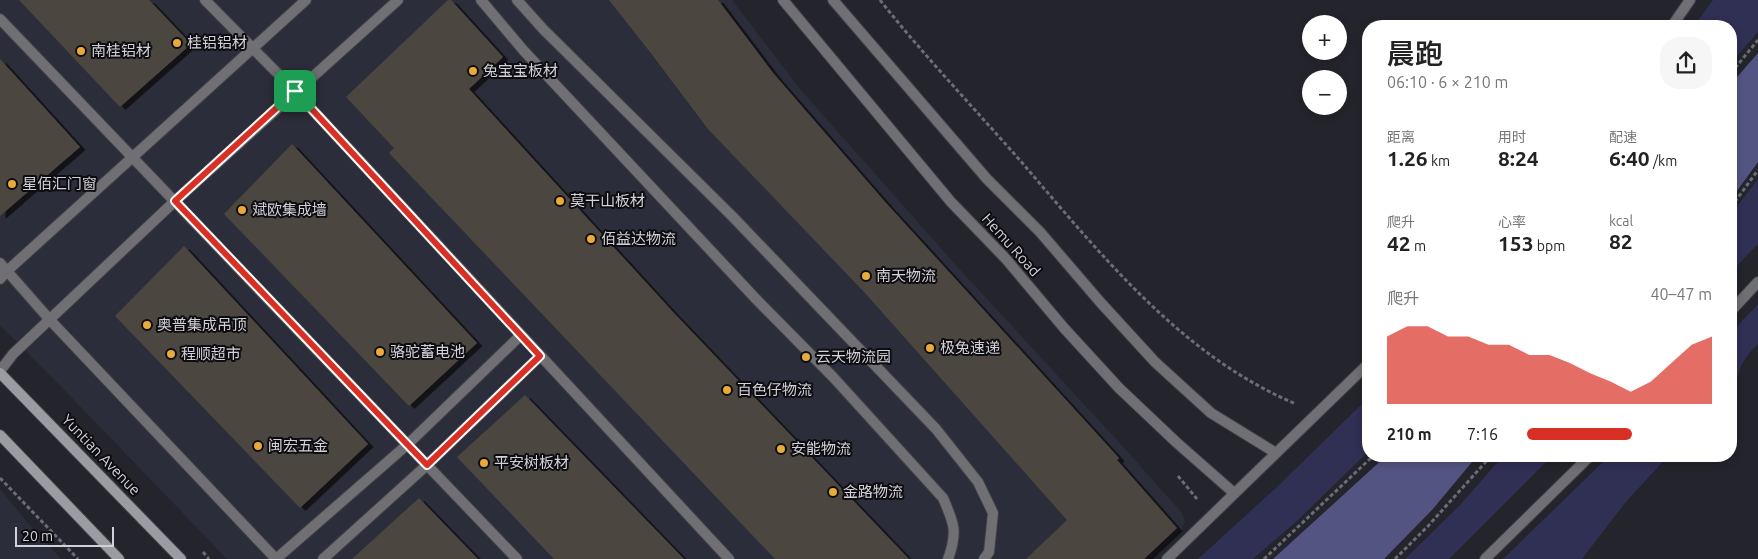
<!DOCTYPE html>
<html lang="zh">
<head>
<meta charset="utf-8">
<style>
  :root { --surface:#fff; --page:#f6f6f6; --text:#222; --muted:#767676; --accent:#d93025 }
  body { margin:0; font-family:Ubuntu,"Noto Sans SC",sans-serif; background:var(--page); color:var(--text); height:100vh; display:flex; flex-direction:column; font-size:19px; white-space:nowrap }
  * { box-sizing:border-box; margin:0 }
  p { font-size:16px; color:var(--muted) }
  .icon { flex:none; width:28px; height:28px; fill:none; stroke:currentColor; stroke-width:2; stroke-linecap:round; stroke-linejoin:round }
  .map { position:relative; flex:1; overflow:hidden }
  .details { position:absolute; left:1362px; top:20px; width:375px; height:442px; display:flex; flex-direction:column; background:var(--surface); border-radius:20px; box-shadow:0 2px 8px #0003 }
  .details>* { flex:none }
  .controls { position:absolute; left:1302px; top:15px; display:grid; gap:10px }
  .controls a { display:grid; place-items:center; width:45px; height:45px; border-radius:50%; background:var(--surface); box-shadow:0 2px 8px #0003; font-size:25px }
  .scale { position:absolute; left:15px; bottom:12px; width:99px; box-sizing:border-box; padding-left:5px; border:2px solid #d1d1d7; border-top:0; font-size:14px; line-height:18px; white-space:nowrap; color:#d1d1d7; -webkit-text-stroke:4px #0d0d11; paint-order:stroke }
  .pin { position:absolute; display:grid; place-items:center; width:42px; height:42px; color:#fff; margin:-21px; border-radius:10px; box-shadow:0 2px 8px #0006 }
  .round { display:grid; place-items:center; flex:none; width:52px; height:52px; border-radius:20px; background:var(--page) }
  .headline { display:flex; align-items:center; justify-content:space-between; height:85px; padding:0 25px }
  h1 { font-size:28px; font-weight:600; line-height:38px }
  .stats { display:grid; grid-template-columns:repeat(3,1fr); gap:8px; height:85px; padding:5px 25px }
  .stats div { display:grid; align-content:center }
  .stats b { font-size:21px; font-weight:600 }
  .stats small { font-size:14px; font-weight:400 }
  .stats p { font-size:14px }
  .chart { height:140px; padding:10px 25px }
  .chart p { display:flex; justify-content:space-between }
  .chart svg { width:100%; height:90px; margin-top:5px; fill:var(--accent); opacity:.7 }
  ul { padding:0 25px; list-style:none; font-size:16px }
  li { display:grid; grid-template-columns:80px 60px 1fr; align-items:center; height:38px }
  li i { height:12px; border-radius:6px; background:var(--accent) }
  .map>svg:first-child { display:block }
  .built { fill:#2c2d3a }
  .green { fill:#302f54 }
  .water { fill:#545483 }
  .building { fill:#4c473f; filter:url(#shadow) }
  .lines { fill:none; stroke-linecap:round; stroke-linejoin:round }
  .service-casing { stroke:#404047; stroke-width:12 }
  .minor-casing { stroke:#404047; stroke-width:12 }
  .tertiary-casing { stroke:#404047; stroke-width:12 }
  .secondary-casing { stroke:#404047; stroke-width:12 }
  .path { stroke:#6c6c74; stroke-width:3; stroke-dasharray:4 2.5; stroke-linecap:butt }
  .service { stroke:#707074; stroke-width:10 }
  .minor { stroke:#707074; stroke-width:10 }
  .tertiary { stroke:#707074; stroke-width:10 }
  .secondary { stroke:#9b9ba2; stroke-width:10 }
  .route-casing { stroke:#fff; stroke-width:10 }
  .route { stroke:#d93025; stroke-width:6 }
  .poi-dot { fill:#e8ab37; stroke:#0d0d11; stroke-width:2 }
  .labels { text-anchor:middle; stroke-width:4; stroke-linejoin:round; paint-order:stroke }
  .poi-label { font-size:15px; fill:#d1d1d7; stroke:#0d0d11; text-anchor:start }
  .street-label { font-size:15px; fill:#d1d1d7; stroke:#0d0d11 }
</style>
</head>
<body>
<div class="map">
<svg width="1758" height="559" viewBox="0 0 1758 559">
  <defs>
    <filter id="shadow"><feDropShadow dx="5.5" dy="3" stdDeviation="0" flood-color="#0009"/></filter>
  </defs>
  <rect width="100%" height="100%" fill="#24242c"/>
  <!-- built -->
  <path class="built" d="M0,0H732L800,89L953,262L1127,451L1182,513L1185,521L1182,530L1151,559H227L49,374L0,325Z
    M0,489L28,523L61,559H0Z"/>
  <!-- green -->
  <path class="green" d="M1713,0H1758V32L1731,63V26H1694Z
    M1758,179V244L1731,272V214Z
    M1758,304V344C1748,353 1742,362 1738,375C1735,382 1736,388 1731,394V333Z
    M1369,397V451L1298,520L1253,559H1198L1278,486Z
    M1503,456H1552L1449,559H1405L1460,505Z
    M1609,456H1668L1625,503L1582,559H1503Z"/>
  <!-- water -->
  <path class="water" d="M1758,53V162L1731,199V84Z
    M1386,456H1477L1432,510L1384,559H1273Z"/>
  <!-- building -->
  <path class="building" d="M19,0H149L191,44L120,107Z
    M448,0H451L503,57L469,89L674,313L909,559H775L389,153L394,148L346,97Z
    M609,0H718L774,74L806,111L887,204L1119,458L1117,460L1177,528L1144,559H1026L1067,520L865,293L708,129L650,52Z
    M0,59L80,147L0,216Z
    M292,144L477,343L409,406L224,214Z
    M184,246L368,444L300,508L115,316Z
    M525,395L684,559H554L457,457Z
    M419,498L478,559H352Z"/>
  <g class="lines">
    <defs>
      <path id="service" d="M205,0L295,91L729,559
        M481,0L524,51L756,299L833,377L943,498C954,523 958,532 948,559
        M517,0L543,29L733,217L936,429L978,482L993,513L989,552L984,559
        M0,19L517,559
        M0,263L50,320L276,559
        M0,279L7,271L306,0
        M0,371L13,354L175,201L398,0
        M276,559L408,444L521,335
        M323,559L427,465L540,356"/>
      <path id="minor" d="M1672,26L1690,0
        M1731,311L1758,282
        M1167,559L1369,363
        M1485,559L1590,456"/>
      <path id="tertiary" d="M783,0L951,202L1006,259L1064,328L1119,388L1176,442L1234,493
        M833,0L987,179L1040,232L1101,303L1155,362L1211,413L1276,453"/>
      <path id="secondary" d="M0,373L181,559
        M0,435L119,559"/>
    </defs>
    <!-- service casing -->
    <use href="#service" class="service-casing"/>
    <!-- minor casing -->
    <use href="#minor" class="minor-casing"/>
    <!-- tertiary casing -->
    <use href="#tertiary" class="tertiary-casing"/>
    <!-- secondary casing -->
    <use href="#secondary" class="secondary-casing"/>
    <!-- path -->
    <path class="path" d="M880,0C925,57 976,110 1024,165C1103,257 1182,356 1296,404
      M1731,73L1758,40
      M1731,207L1758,170
      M1178,476L1197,499
      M0,478L78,559
      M203,552L209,559
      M1264,559L1373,456
      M1395,559L1429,525L1491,456"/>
    <!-- service -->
    <use href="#service" class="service"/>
    <!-- minor -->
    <use href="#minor" class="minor"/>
    <!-- tertiary -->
    <use href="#tertiary" class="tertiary"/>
    <!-- secondary -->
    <use href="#secondary" class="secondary"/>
  </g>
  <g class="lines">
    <defs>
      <path id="route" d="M295,91L540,356L427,465L175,201Z"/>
    </defs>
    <!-- route casing -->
    <use href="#route" class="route-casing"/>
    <!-- route -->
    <use href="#route" class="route"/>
  </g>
  <!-- markers -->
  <g class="poi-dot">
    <circle cx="177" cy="43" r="5"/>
    <circle cx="81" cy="51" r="5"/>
    <circle cx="473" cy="71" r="5"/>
    <circle cx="12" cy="184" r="5"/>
    <circle cx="560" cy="201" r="5"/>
    <circle cx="242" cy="210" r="5"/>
    <circle cx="591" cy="239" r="5"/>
    <circle cx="866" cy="276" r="5"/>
    <circle cx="147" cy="325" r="5"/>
    <circle cx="930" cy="348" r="5"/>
    <circle cx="380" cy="352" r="5"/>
    <circle cx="171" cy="354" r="5"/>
    <circle cx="806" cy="357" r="5"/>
    <circle cx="727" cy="390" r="5"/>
    <circle cx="258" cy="446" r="5"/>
    <circle cx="781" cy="449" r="5"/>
    <circle cx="484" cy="463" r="5"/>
    <circle cx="833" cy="492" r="5"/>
  </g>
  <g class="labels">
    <!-- poi labels -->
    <g class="poi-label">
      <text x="187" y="48">桂铝铝材</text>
      <text x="91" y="56">南桂铝材</text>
      <text x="483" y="76">兔宝宝板材</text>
      <text x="22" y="189">星佰汇门窗</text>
      <text x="570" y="206">莫干山板材</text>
      <text x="252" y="215">斌欧集成墙</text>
      <text x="601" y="244">佰益达物流</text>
      <text x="876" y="281">南天物流</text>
      <text x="157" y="330">奥普集成吊顶</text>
      <text x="940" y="353">极兔速递</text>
      <text x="390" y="357">骆驼蓄电池</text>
      <text x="181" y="359">程顺超市</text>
      <text x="816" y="362">云天物流园</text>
      <text x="737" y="395">百色仔物流</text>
      <text x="268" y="451">闽宏五金</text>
      <text x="791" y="454">安能物流</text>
      <text x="494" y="468">平安树板材</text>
      <text x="843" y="497">金路物流</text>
    </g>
    <!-- street labels -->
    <g class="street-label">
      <text transform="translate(1011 245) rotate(48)" y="5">Hemu Road</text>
      <text transform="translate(101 455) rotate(46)" y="5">Yuntian Avenue</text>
    </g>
  </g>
</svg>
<div class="controls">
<a>+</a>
<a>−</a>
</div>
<div class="scale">20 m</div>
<div class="pin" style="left:295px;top:91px;background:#1e9e55"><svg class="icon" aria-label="arrive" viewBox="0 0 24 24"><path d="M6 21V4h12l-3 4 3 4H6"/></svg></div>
<section class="details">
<div class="headline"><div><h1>晨跑</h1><p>06:10 · 6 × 210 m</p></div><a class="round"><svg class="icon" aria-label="share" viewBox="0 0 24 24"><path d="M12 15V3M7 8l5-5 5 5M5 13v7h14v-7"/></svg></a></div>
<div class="stats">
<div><p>距离</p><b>1.26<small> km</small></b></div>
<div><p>用时</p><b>8:24</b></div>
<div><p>配速</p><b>6:40<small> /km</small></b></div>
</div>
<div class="stats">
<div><p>爬升</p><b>42<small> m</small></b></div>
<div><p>心率</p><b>153<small> bpm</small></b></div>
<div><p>kcal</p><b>82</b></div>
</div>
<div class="chart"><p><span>爬升</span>40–47 m</p>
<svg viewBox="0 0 160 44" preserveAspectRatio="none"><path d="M0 44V11L10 6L20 6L30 11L40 11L50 15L60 15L70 20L80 20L90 24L100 29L110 33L120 38L130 33L140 24L150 15L160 11V44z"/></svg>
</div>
<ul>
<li><b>210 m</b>7:16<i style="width:57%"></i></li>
</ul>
</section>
</div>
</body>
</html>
